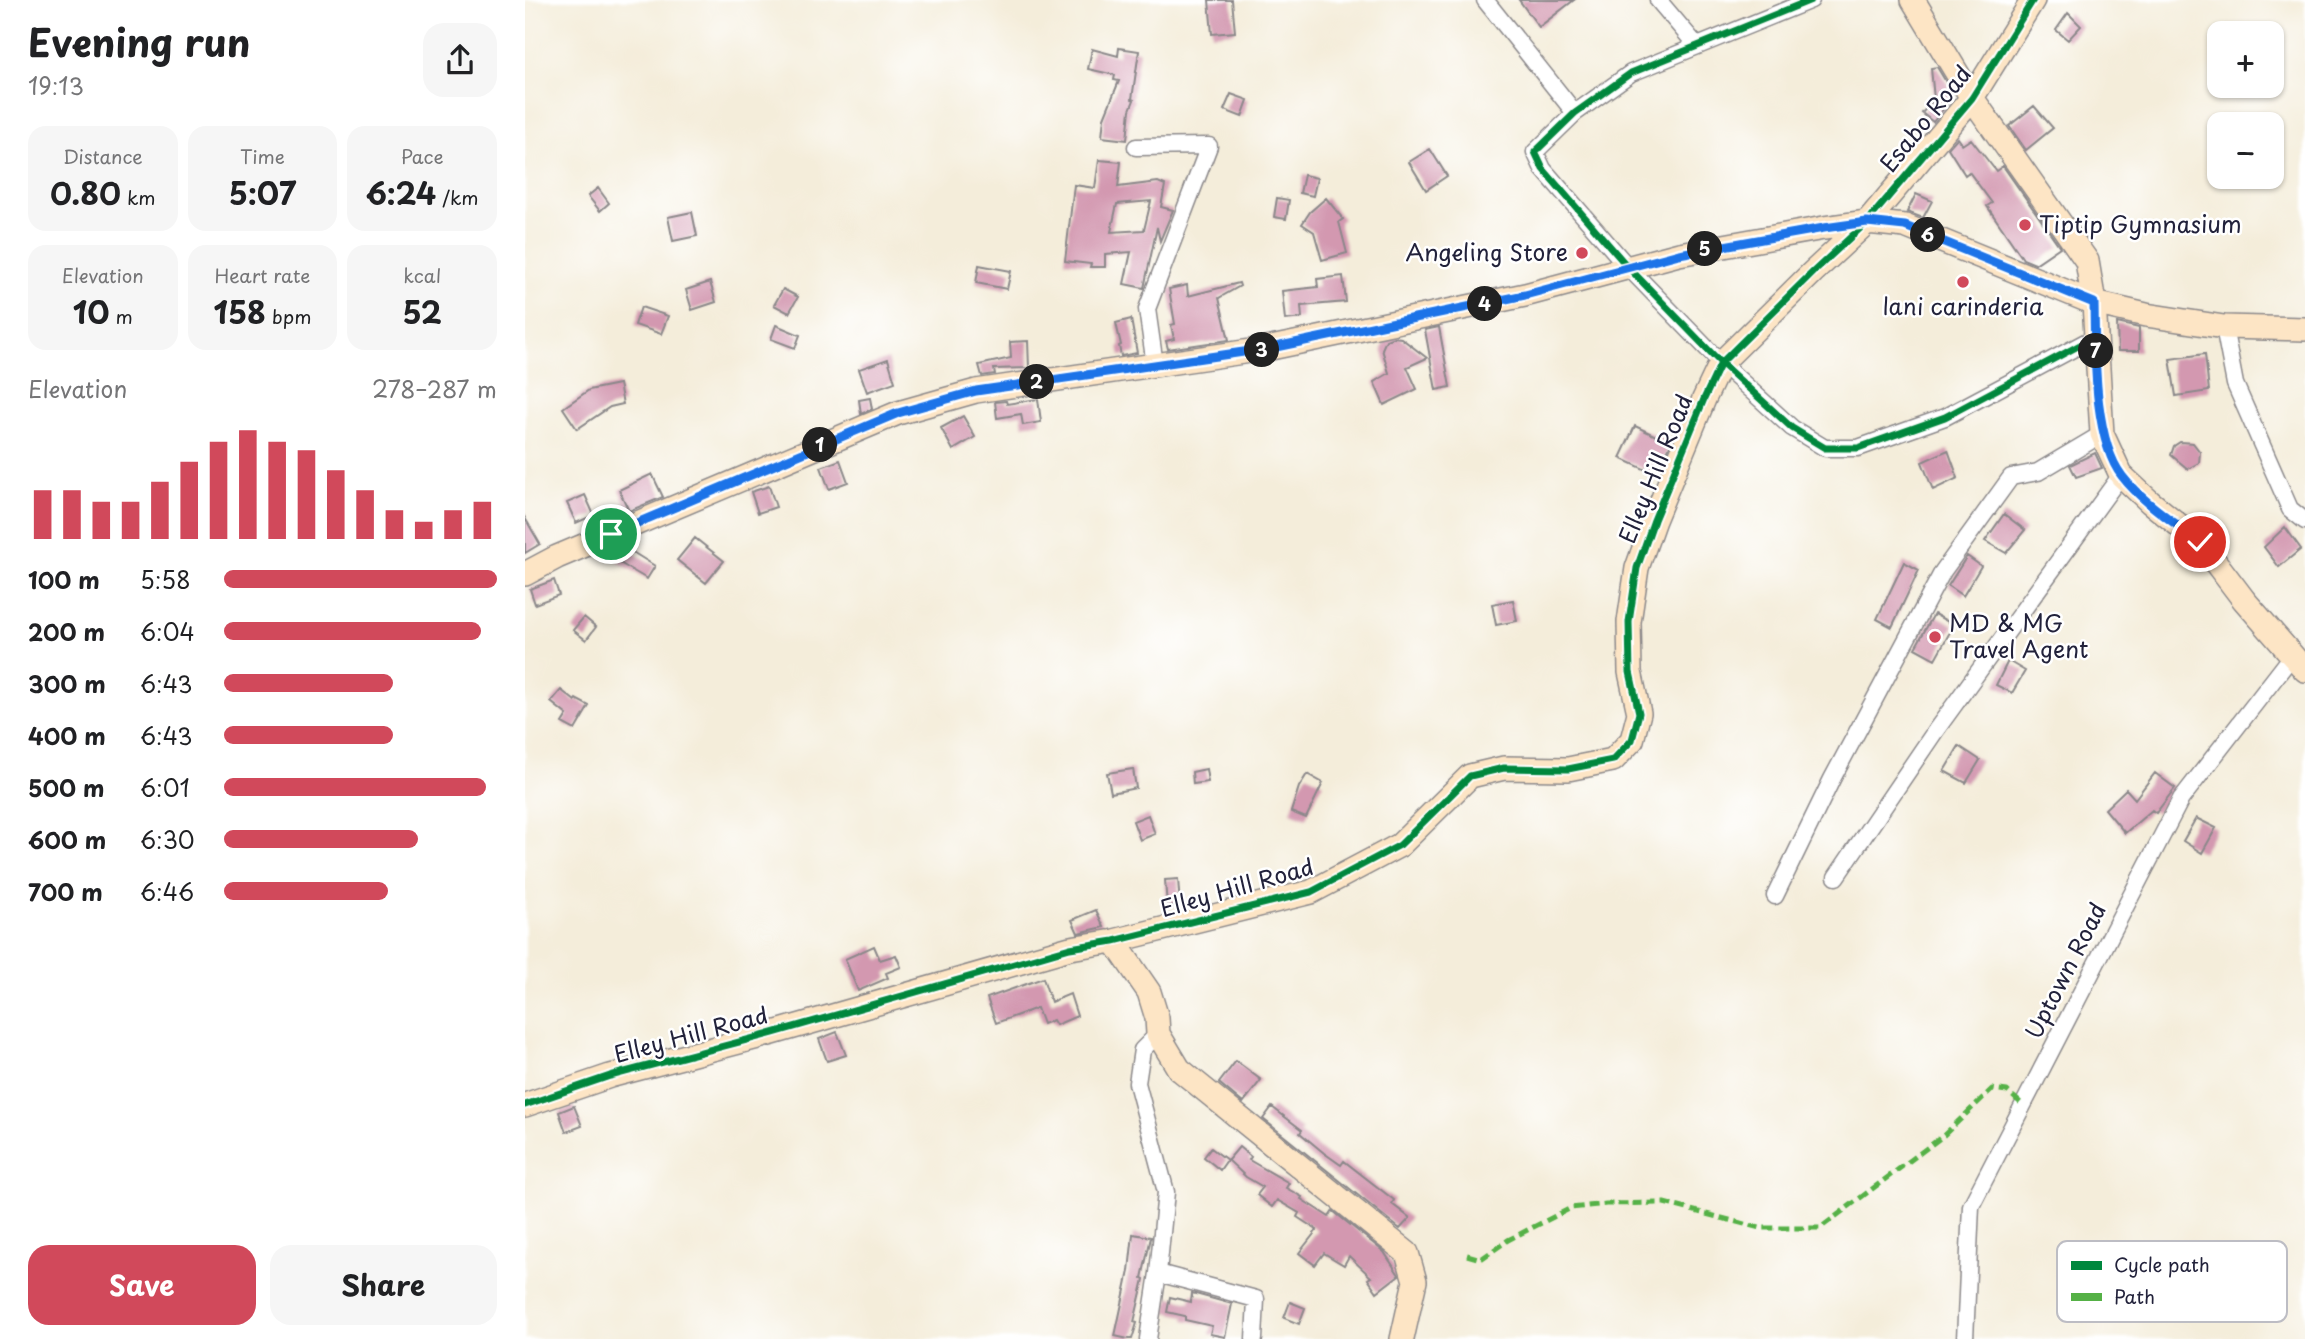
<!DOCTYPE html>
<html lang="en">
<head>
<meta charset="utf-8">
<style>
  :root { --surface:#fff; --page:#f6f6f6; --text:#202124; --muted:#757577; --accent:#d1495b }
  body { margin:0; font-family:"Playpen Sans",sans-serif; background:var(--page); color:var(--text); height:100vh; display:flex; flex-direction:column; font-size:26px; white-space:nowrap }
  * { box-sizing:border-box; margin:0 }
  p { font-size:23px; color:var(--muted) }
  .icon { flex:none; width:38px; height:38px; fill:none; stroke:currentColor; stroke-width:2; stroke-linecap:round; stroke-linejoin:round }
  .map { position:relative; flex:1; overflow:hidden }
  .details { display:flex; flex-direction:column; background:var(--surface); width:525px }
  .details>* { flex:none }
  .fabs { position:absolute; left:1682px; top:21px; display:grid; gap:14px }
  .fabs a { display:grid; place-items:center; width:77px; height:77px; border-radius:14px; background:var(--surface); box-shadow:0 2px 5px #0004; font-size:35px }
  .pin { position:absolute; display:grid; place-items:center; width:60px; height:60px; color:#fff; margin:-30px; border:4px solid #fff; border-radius:50%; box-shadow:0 2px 7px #0007 }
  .km { position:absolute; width:35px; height:35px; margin:-18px; border-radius:50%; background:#222; color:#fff; font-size:19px; line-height:35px; text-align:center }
  .round { display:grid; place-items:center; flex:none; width:74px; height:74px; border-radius:21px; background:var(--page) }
  .summary { display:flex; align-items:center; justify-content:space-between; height:119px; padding:0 28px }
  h1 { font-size:38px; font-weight:700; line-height:52px }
  .metrics { display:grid; grid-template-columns:repeat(3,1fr); gap:10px; height:119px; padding:7px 28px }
  .metrics div { display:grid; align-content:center; border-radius:18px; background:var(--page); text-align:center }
  .metrics b { font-size:30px; font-weight:700 }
  .metrics small { font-size:19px; font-weight:400 }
  .metrics p { font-size:19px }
  .chart { height:196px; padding:14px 28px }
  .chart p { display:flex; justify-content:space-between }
  .chart svg { width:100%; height:126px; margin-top:7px; stroke:var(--accent); stroke-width:6 }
  .action { display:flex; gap:14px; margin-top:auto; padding:14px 28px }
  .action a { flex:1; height:80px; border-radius:21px; background:var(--accent); color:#fff; font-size:28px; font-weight:700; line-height:80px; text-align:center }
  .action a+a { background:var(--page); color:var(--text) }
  ul { padding:0 28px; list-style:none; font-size:23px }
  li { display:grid; grid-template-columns:112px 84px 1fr; align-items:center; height:52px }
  li i { height:18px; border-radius:9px; background:var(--accent) }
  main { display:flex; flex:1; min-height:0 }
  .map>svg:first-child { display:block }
  .building { fill:#d398b0; fill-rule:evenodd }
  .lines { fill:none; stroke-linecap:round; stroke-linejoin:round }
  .street-casing { stroke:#8b888a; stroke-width:19 }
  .secondary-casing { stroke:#8b888a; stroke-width:26 }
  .street { stroke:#fff; stroke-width:16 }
  .secondary { stroke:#fde5c5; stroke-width:23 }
  .quiet { stroke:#55b146; stroke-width:5; stroke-dasharray:10 5; stroke-linecap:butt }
  .cycleway-casing { stroke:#fff; stroke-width:11 }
  .cycleway { stroke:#00873e; stroke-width:7 }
  .route-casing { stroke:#fff; stroke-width:14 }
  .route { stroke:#1a73e8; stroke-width:9 }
  .poi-dot { fill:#d1495b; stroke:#fff; stroke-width:2.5 }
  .labels { text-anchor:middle; stroke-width:5; stroke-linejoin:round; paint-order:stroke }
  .street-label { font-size:23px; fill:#22223b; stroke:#fff }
  .poi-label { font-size:23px; fill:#22223b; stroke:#fff; text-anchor:start }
  .key { fill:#fff; stroke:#bdbdc4; stroke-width:2 }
  .key-label { font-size:19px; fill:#22223b }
</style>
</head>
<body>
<main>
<section class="details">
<div class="summary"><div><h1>Evening run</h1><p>19:13</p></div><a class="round"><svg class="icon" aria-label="share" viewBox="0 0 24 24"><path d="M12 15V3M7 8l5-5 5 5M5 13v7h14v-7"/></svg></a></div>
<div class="metrics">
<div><p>Distance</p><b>0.80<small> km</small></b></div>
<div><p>Time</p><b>5:07</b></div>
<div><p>Pace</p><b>6:24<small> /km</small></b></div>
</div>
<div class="metrics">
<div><p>Elevation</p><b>10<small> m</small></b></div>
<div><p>Heart rate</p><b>158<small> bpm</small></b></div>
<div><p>kcal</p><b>52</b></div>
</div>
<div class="chart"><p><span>Elevation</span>278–287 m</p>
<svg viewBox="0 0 160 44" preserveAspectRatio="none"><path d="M5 44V27M15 44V27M25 44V31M35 44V31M45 44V24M55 44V17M65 44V10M75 44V6M85 44V10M95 44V13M105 44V20M115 44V27M125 44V34M135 44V38M145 44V34M155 44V31"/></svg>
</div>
<ul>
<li><b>100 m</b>5:58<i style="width:100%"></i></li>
<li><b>200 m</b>6:04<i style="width:94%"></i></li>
<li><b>300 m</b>6:43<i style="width:62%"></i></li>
<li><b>400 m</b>6:43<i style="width:62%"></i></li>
<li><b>500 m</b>6:01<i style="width:96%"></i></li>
<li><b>600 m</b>6:30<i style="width:71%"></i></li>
<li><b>700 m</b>6:46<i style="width:60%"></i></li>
</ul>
<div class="action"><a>Save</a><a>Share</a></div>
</section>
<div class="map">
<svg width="1780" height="1339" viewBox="0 0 1780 1339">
  <rect width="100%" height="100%" fill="#fff"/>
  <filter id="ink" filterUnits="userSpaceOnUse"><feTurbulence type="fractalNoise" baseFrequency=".0143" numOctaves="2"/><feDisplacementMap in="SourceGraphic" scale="14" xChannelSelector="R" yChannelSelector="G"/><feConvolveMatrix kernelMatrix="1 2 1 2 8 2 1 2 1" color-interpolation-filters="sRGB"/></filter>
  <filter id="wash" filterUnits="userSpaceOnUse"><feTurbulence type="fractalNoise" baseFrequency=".00686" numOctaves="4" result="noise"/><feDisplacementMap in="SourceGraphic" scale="28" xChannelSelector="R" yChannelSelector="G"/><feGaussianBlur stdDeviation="1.57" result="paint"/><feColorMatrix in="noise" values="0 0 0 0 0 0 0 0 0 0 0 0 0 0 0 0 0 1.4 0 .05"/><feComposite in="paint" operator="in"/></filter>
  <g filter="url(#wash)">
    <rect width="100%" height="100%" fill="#f4edda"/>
    <g id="blocks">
      <!-- building -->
      <path class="building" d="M684,0H707L710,32L687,34Z
        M994,0H1049L1014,27Z
        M1543,13L1556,26L1543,40L1531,30Z
        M594,48L614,51L607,99L609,100L605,110L602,140L577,137L579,118L594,81L589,80L590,75L563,69L567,49L593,56Z
        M1412,67L1427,92V98L1408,122L1397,113L1409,99L1406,68Z
        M706,94L723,100L717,117L699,110Z
        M1509,106L1528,128L1501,150L1484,126Z
        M1432,138L1437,145L1446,139L1471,171L1478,166L1535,247L1510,264L1498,259L1462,206L1467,203L1444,172L1440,175L1423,148Z
        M905,149L922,176L901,190L884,162Z
        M574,160L596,162L593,187L633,182L640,185L636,207L648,210L635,241L632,227L619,288L599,284L606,252L580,254V267H565L566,264L540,261L549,185L570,188ZM626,201L619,230L586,232L592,204Z
        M779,175L792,178L788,196L775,193Z
        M73,188L84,203L75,211L63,196Z
        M1391,194L1407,201L1398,218L1382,212Z
        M752,198L764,200L761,219L749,217Z
        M801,198L818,219L814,222L822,253L797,260L789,232L777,224L785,212Z
        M167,212L172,236L148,241L143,217Z
        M454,265L486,271L482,289L451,283Z
        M818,276L821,302L776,306L777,318L760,320L757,291L793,287L792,279Z
        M185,282L191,302L167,310L161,290Z
        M714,283L715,286L694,298L704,340L643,349L641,341L649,339L646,325L650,324L644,289L662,285L663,296Z
        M258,289L273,297L264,313L249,305Z
        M116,307L143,316L136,334L110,325Z
        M606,319L612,353L596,356L594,346L596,345L591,323Z
        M1592,323L1614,328V351H1593Z
        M251,325L275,335L270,348L246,339Z
        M914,327L925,387L911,390L900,330Z
        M869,337L876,338L902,358L882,367L892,389L859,405L849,382L864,373L857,349L861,340Z
        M503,341L504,368L469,369L470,374L457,376L454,365L486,358L485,342Z
        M1680,354L1684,391L1651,396L1645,359Z
        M363,359L370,382L342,392L334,369Z
        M94,384L98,404L85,407L52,429L38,408L64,390Z
        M345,398L347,409L336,414L334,400Z
        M513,399L516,422L498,425L496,414L472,418L470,402L481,401L482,404Z
        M438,416L450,437L428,450L416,428Z
        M1110,426L1146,443L1132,475L1095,458Z
        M1655,442L1668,443L1675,452L1674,463L1663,469L1646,455L1649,446Z
        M1423,450L1433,478L1408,490L1397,462Z
        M1570,453L1577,468L1551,477L1545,465Z
        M315,460L323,482L304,489L296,467Z
        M127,474L138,497L104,511L94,490Z
        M244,486L251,507L233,513L226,492Z
        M60,495L69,515L51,523L42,503Z
        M1479,514L1500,530L1481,553L1460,541Z
        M0,518L15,544L0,553Z
        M1760,527L1776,549L1754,567L1739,547Z
        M170,538L199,561L181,583L152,560Z
        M101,548L130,566L122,579L93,562Z
        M1442,556L1456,566L1438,596L1423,586Z
        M1379,562L1394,570L1367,627L1352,619Z
        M29,580L34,595L10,604L5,589Z
        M988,600L992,621L971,625L967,604Z
        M1409,614L1429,625L1410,659L1390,648Z
        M59,617L71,627L61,640L48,630Z
        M1483,661L1500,671L1487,693L1471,685Z
        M36,690L50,701L51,699L64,706L50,730L37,723L42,715L26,702Z
        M1434,746L1455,760L1441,783L1419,771Z
        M608,769L611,788L586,793L582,773Z
        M681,769L683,782L668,784L667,772Z
        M1630,773L1650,788L1631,813L1627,810L1600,833L1580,809L1601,789L1610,799Z
        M782,774L798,783L781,818L766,812L774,787Z
        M623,815L630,834L615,840L608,821Z
        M1671,818L1691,828L1677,853L1658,841Z
        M653,879L655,905L642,906L640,880Z
        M571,910L579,927L553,933L547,920Z
        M349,946L355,960L371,955L376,967L361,973L363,978L333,991L320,959Z
        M518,978L526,1002L545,994L552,1016L531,1025L528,1020L518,1024L512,1008L471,1023L462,998Z
        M312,1032L321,1055L302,1061L294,1039Z
        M711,1061L736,1080L718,1103L694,1083Z
        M49,1106L57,1126L41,1132L34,1112Z
        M747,1107L777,1130L775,1133L799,1153L816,1165L819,1161L869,1200L867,1204L885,1218L875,1229L738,1119Z
        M714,1147L726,1157L724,1160L764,1183L761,1188L777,1197L776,1199L804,1217L808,1211L859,1252L874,1275L852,1292L843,1279L846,1277L824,1256L819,1265L799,1253L790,1265L774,1253L792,1230L772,1217L774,1213L752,1200L747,1207L732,1195L738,1187L721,1177L703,1160Z
        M686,1148L702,1160L695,1170L679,1157Z
        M608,1234L626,1237L617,1278L619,1279L609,1322L612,1323L607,1339H603L590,1336L604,1271Z
        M667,1293L707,1304L700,1337L685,1334L687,1326L660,1320V1316L642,1312L645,1297L666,1302Z
        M765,1302L780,1308L774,1324L759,1318Z"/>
    </g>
  </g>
  <g filter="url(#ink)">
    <use href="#blocks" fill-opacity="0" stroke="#8b888a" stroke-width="2"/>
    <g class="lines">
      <defs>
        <path id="street" d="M960,0L1050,113
          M1133,0L1172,46
          M1286,0L1106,73L1050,113L1010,152L1018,169L1102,266L1196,363L1267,428L1300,448H1333L1420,417L1570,337
          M611,147L684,146L622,309L630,365
          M1699,327L1710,384L1765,509L1780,521
          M1311,877L1411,730L1596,475
          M1250,896L1307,779L1418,571L1486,477L1513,472L1577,434
          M633,1273L731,1299L729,1339
          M623,1339L633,1273L641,1192L612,1083L617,1050L633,1034
          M1440,1339L1446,1206L1656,799L1767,656"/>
        <path id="secondary" d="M1388,0L1447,98L1562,261L1569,303L1577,434L1596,475L1625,502L1675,542L1719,600L1780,670
          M0,574L32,557L373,413L451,391L746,348L1000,295L1154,254L1299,228L1342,222L1380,226L1569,303L1621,315L1699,327L1780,329
          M589,941L624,992L632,1018L633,1034L654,1069L882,1253L890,1281L877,1339
          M0,1105L85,1076L248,1033L545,948L589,941L786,892L875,845L945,776L979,768L1043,769L1088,760L1107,740L1114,713L1105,672L1104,622L1112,568L1129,520L1179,399L1196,363L1288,272L1342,222L1447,98L1508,0"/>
      </defs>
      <!-- street casing -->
      <use href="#street" class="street-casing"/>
      <!-- secondary casing -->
      <use href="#secondary" class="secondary-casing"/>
      <!-- street -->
      <use href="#street" class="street"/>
      <!-- secondary -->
      <use href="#secondary" class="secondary"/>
      <!-- quiet -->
      <path class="quiet" d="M942,1255L956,1259L983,1240L1046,1208L1081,1204L1139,1203L1235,1228H1295L1419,1135L1467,1089L1482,1091L1498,1105"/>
      <defs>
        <path id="cycleway" d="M1286,0L1106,73L1050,113L1010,152L1018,169L1102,266L1196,363L1267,428L1300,448H1333L1420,417L1570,337
          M0,1105L85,1076L248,1033L545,948L589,941L786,892L875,845L945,776L979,768L1043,769L1088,760L1107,740L1114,713L1105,672L1104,622L1112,568L1129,520L1179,399L1196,363L1288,272L1342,222L1447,98L1508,0"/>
      </defs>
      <!-- cycleway casing -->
      <use href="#cycleway" class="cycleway-casing"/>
      <!-- cycleway -->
      <use href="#cycleway" class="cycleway"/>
    </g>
  </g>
  <g class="lines" filter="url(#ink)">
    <defs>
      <path id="route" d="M86,534L373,413L451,391L746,348L1000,295L1154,254L1299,228L1342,222L1380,226L1569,303C1570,349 1568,439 1597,476C1617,502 1649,522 1675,542"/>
    </defs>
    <!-- route casing -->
    <use href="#route" class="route-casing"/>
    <!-- route -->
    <use href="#route" class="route"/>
  </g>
  <!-- markers -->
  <g class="poi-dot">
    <circle cx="1500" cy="225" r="7"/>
    <circle cx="1057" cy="253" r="7"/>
    <circle cx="1438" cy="282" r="7"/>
    <circle cx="1410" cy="637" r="7"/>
  </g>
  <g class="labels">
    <!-- street labels -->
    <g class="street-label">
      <text transform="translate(1401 119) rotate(-51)" y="8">Esabo Road</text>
      <text transform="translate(1131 469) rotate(-68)" y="8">Elley Hill Road</text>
      <text transform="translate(712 888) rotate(-16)" y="8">Elley Hill Road</text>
      <text transform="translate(1541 971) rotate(-63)" y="8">Uptown Road</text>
      <text transform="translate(166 1035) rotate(-15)" y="8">Elley Hill Road</text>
    </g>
    <!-- poi labels -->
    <g class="poi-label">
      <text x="1514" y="233">Tiptip Gymnasium</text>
      <text x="1043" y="261" text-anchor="end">Angeling Store</text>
      <text x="1438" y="315" text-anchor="middle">lani carinderia</text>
      <text x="1424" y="632">MD &amp; MG<tspan x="1424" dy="26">Travel Agent</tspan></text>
    </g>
  </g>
  <!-- legend -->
  <rect x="1532" y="1241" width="230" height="81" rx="10" class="key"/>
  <rect x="1546" y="1261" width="31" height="9" fill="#00873e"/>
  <rect x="1546" y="1293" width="31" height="8" fill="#55b146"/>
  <g class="key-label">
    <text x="1589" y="1272">Cycle path</text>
    <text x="1589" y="1304">Path</text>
  </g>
</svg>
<div class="fabs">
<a>+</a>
<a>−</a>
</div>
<div class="pin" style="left:86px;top:534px;background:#1e9e55"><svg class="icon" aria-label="arrive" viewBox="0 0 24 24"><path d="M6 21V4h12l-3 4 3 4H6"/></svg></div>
<div class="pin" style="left:1675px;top:542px;background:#d93025"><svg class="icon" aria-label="check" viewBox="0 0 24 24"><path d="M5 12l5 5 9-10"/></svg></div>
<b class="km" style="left:295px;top:445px">1</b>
<b class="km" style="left:512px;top:382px">2</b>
<b class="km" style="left:737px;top:350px">3</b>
<b class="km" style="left:960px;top:304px">4</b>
<b class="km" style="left:1180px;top:249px">5</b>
<b class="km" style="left:1403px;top:235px">6</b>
<b class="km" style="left:1571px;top:351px">7</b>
</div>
</main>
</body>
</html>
